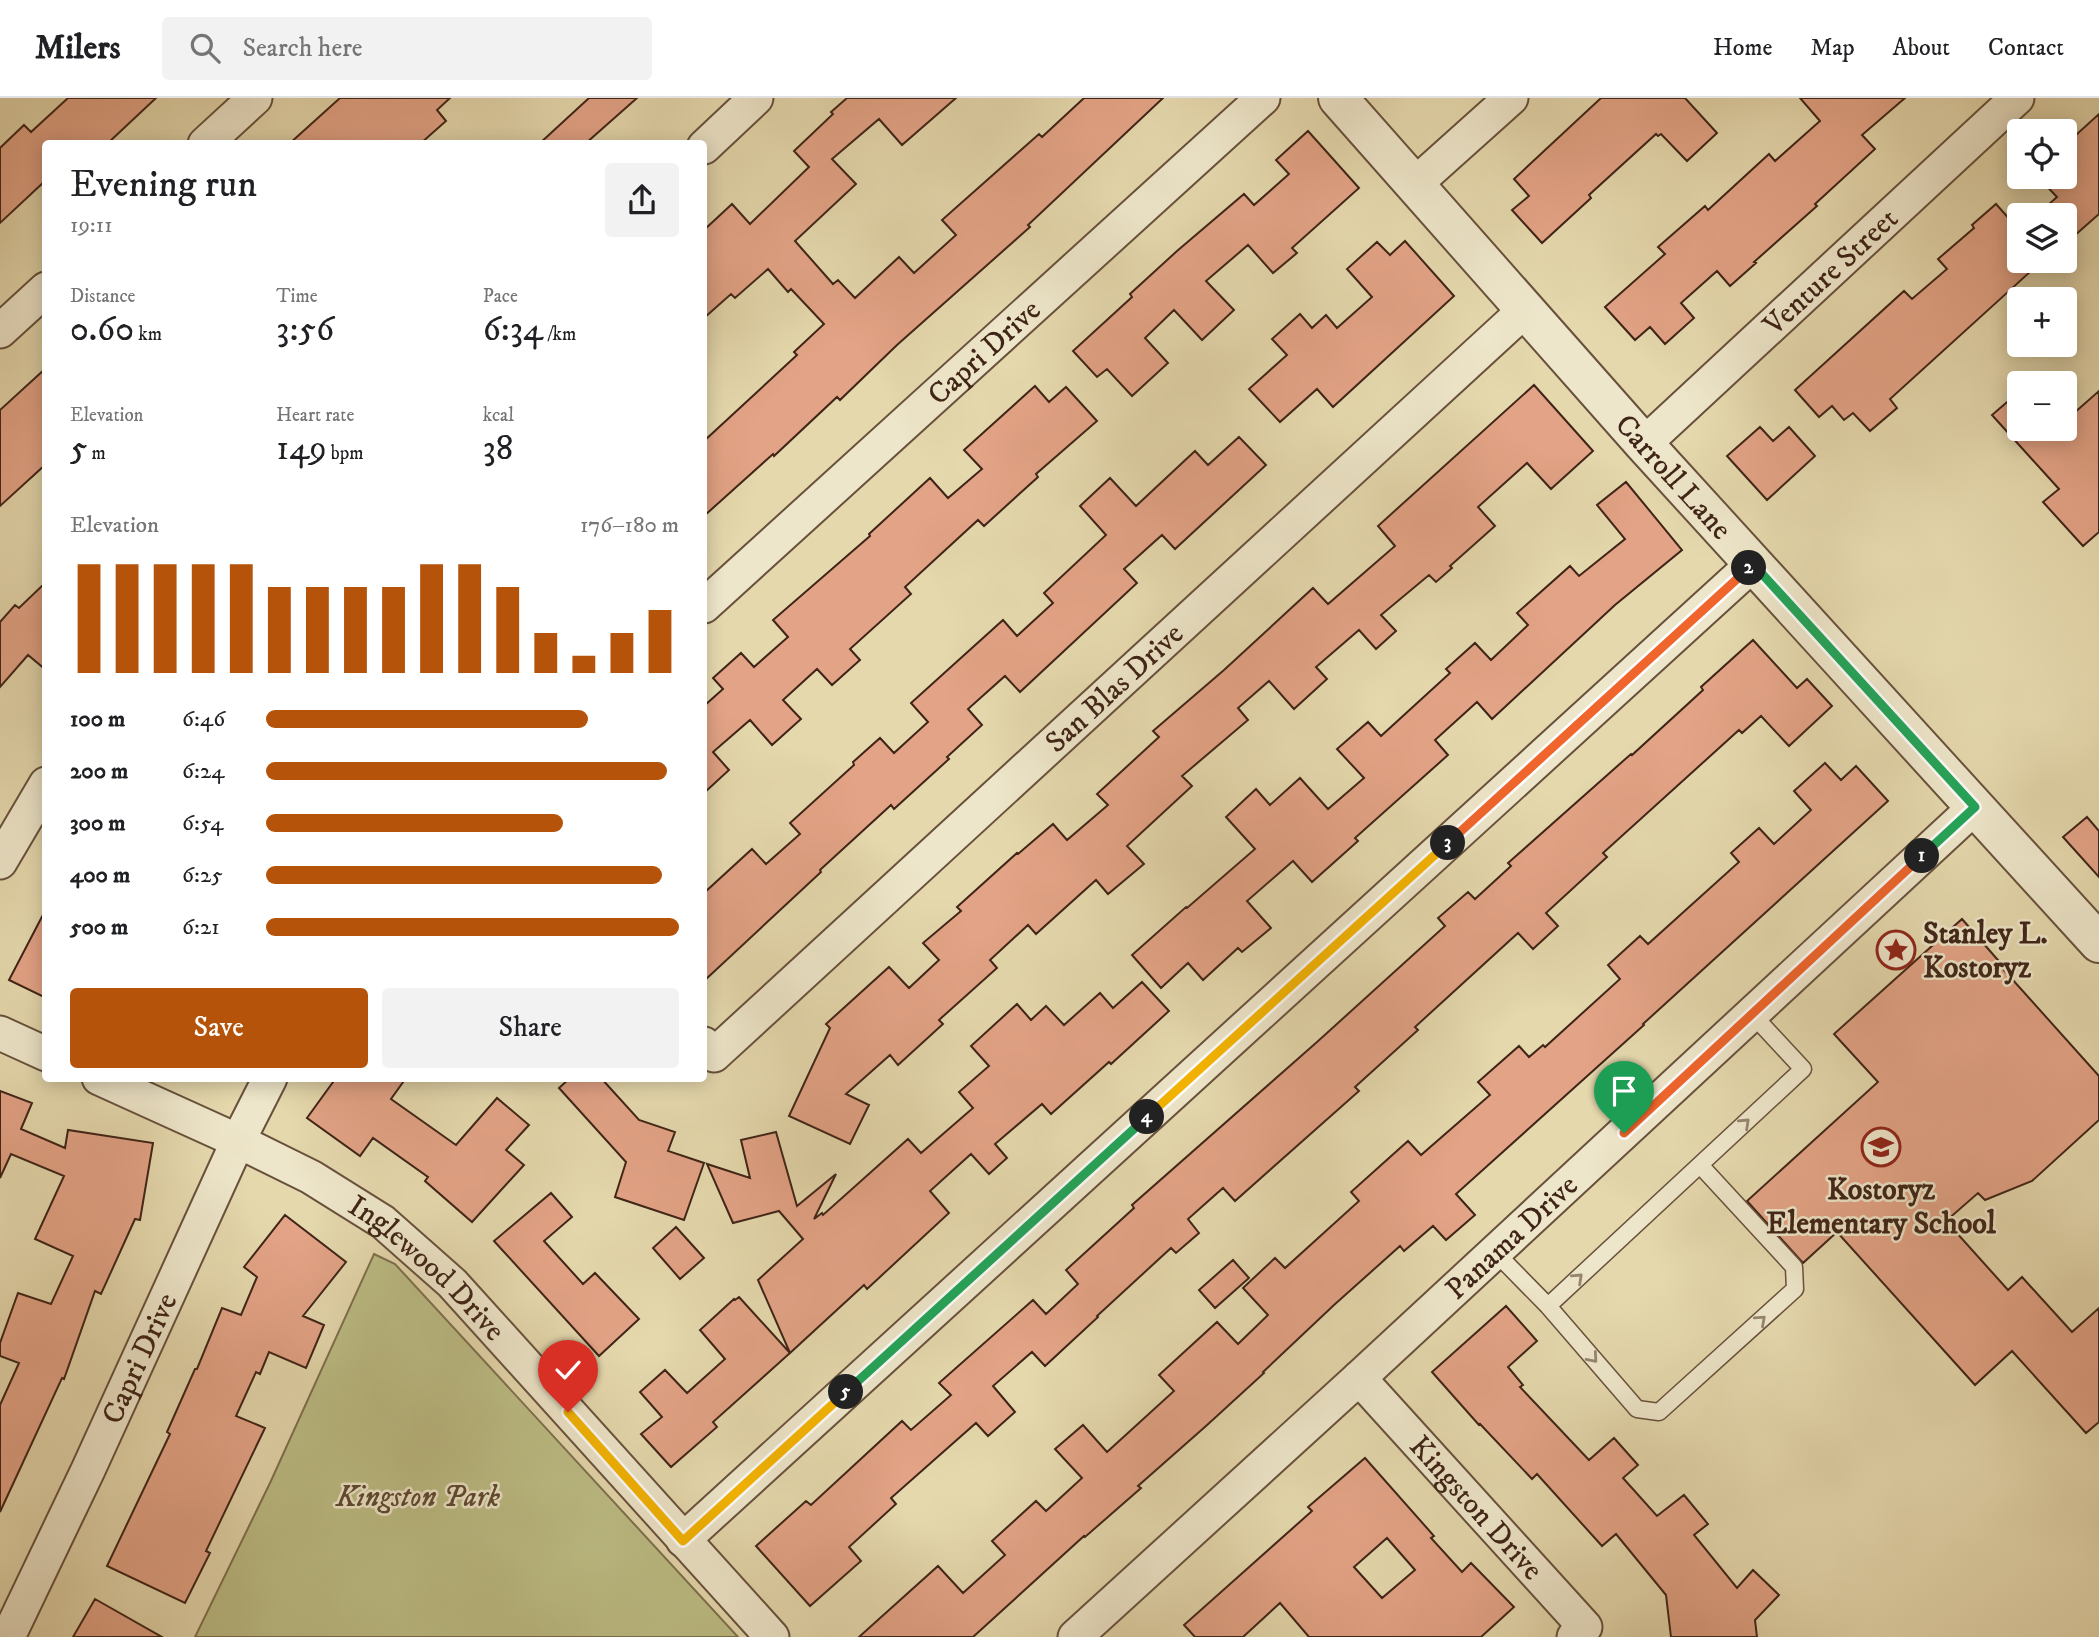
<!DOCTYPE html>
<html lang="en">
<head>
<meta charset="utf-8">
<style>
  :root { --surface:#fff; --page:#f2f2f2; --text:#202124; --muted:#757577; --line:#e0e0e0; --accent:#b45309 }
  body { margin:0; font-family:"IM FELL DW Pica",serif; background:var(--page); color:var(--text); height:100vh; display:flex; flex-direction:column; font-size:26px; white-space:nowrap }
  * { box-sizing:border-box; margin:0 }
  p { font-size:23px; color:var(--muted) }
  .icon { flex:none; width:38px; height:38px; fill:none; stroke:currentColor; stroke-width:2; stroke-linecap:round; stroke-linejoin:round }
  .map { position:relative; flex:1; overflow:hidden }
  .details { position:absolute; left:42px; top:42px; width:665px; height:942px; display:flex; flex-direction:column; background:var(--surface); border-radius:7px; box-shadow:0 4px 18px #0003 }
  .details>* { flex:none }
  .controls { position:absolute; left:2007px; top:21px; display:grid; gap:14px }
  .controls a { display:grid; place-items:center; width:70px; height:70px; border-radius:7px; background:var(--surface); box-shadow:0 4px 18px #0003; font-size:35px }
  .pin { position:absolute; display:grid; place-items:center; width:60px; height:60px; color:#fff; margin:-72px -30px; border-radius:50% 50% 50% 0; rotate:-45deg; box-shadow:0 0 7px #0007 }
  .pin .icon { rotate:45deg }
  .km { position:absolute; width:35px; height:35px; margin:-18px; border-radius:50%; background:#222; color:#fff; font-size:19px; line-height:35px; text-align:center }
  .round { display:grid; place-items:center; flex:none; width:74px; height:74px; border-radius:7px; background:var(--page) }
  .summary { display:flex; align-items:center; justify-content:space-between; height:119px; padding:0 28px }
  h1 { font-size:38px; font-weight:600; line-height:52px }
  .metrics { display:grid; grid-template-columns:repeat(3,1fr); gap:10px; height:119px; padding:7px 28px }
  .metrics div { display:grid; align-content:center }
  .metrics b { font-size:35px; font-weight:600 }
  .metrics small { font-size:19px; font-weight:400 }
  .metrics p { font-size:19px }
  .chart { height:196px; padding:14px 28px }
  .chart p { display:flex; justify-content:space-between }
  .chart svg { width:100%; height:126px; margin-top:7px; stroke:var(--accent); stroke-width:6 }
  .button { display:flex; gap:14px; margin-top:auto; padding:14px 28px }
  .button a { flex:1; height:80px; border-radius:7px; background:var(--accent); color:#fff; font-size:28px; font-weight:600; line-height:80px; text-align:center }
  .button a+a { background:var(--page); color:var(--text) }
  ul { padding:0 28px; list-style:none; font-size:23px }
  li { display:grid; grid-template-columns:112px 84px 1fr; align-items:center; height:52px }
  li i { height:18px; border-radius:9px; background:var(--accent) }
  header { display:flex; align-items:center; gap:42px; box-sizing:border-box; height:98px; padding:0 35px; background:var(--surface); border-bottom:2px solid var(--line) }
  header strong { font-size:33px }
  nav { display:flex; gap:38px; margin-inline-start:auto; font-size:24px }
  .search { width:490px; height:63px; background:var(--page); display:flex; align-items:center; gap:18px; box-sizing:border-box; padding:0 24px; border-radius:7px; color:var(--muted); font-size:26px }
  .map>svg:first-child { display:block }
  .green { fill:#bcbc84; stroke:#7e704e; stroke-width:2 }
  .building { fill:#e3a386; stroke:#3f2417; stroke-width:2; fill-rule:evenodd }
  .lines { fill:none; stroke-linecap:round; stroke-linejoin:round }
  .service-casing { stroke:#68513c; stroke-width:19 }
  .minor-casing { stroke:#68513c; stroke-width:37 }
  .tertiary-casing { stroke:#68513c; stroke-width:42 }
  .service { stroke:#eee6ca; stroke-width:16 }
  .minor { stroke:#eee6ca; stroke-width:33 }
  .tertiary { stroke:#eee6ca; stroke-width:38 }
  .oneway { stroke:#968570 }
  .split-1-casing { stroke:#fff; stroke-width:14 }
  .split-2-casing { stroke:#fff; stroke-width:14 }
  .split-3-casing { stroke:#fff; stroke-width:14 }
  .split-4-casing { stroke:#fff; stroke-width:14 }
  .split-5-casing { stroke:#fff; stroke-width:14 }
  .split-6-casing { stroke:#fff; stroke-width:14 }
  .split-1 { stroke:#f0652b; stroke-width:9 }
  .split-2 { stroke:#22a559; stroke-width:9 }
  .split-3 { stroke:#f0652b; stroke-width:9 }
  .split-4 { stroke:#f5b400; stroke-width:9 }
  .split-5 { stroke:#22a559; stroke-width:9 }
  .split-6 { stroke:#f5b400; stroke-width:9 }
  .labels { text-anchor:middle; stroke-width:5; stroke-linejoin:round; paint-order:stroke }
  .street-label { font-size:30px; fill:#3f2417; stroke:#eee6ca }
  .poi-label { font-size:30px; font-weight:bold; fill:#3f2417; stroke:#eee6ca; text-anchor:start }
  .park-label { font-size:30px; font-style:italic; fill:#5e4a32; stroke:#eee6ca }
</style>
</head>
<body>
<header>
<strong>Milers</strong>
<div class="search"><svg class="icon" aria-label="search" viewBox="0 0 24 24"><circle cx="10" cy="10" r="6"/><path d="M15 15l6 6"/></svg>Search here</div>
<nav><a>Home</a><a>Map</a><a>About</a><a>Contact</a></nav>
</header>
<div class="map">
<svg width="2099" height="1539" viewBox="0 0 2099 1539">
  <rect width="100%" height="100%" fill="#e5d8ad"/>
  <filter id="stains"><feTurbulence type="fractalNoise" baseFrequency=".00286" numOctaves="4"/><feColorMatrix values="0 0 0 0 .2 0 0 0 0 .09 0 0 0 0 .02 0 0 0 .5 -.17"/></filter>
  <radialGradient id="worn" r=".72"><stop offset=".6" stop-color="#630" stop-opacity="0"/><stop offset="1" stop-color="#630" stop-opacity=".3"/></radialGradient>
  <!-- green -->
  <path class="green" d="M374,1156L395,1166L738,1539H195L270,1385Z"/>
  <!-- building -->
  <path class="building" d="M68,0H156L107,46H46V82L0,125V50L24,27L31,34Z
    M340,0H450L437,12L446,23L420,46H289Z
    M589,0H637L585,46H539Z
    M847,0H956L902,47L879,21L832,61L856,86L795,143L833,186L838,182L855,200L899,159L914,175L956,137L942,122L1039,36L1042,39L1084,0H1163L1028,127L1030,129L897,247L840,302L837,299L774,358L773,356L704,418V343L797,257L794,254L824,226L791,191L788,194L768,171L735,200L731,196L704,220V132L732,106L750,126L809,69L794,53L833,16L831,14Z
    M1601,0H1685L1717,35L1687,63L1661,36L1658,38L1656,36L1589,97L1591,100L1542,145L1512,112L1529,98L1514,81Z
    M1800,0H1905L1862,37L1875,51L1815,106L1817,108L1754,164L1756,165L1730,188L1717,173L1681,205L1694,220L1665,246L1650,229L1635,242L1605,209L1665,156L1658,149L1705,108L1708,112L1769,56L1775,63L1820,23Z
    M2099,16V116L2065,146V117H2037L2057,99L2038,79H2065V47Z
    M1308,33L1359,90L1292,150L1297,155L1273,175L1248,147L1206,183L1234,212L1202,242L1174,212L1145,240L1168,265L1132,298L1107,271L1097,279L1073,253L1132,199L1130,196L1177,153L1244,96L1254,107L1289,76L1276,62Z
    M1996,106L2020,133V163H2042L1890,301L1897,310L1870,333L1853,315L1844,322L1832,308L1819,319L1795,292L1904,193L1912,201L1947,171L1938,161L1974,130L1972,127Z
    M1405,143L1454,198L1333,309L1317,291L1280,324L1249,291L1287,257L1272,241L1300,216L1312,230L1326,217L1337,230L1372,199L1347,171L1377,144L1390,157Z
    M46,270V366L0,408V312Z
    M1534,287L1593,353L1551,391L1527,365L1478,409L1495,428L1450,468L1452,470L1436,484L1429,477L1381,517L1396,533L1376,551L1359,532L1316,569L1327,581L1294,611L1269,583L1238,610L1248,622L1182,678L1192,688L1127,748L1144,766L1108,796L1096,782L1036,836L1028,827L990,862L997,870L939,922L943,926L898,967L890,957L846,996L869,1007L850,1046L789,1018L830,930L826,926L889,869L909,890L939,862L923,845L961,813L957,809L1017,755L1018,756L1053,726L1067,742L1108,707L1097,696L1159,639L1153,633L1224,572L1313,490L1328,506L1395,448L1378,428Z
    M1035,288L1049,304L1066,289L1097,323L1036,376L1038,379L984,428L978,422L905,489L911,496L850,551L860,562L832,587L817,571L783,602L801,621L772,647L750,622L713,654L729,672L704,695V608L723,591L713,580L741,555L754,569L788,539L773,522L870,438L869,436L930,380L948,400L982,371L964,352Z
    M2020,293V331H2065V323L2099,293V434L2083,448L2043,404L2059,391L1992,317Z
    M1760,329L1773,343L1789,329L1815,358L1767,402L1727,358Z
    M1239,339L1266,367L1175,451L1162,437L1124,471L1137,485L1020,594L1005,578L968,611L982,627L947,659L949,661L894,711L891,707L820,772L821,774L704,883V795L752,751L766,766L800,736L790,725L854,667L853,664L880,640L894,655L928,624L911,605L1003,522L1017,538L1053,505L1044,495L1106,437L1080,408L1110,380L1136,408L1195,353L1208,367Z
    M1626,384L1682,452L1615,507L1492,621L1477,604L1435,642L1448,657L1355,740L1358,743L1312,784L1293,763L1247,803L1271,830L1242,854L1238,850L1203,882L1188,865L1161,890L1132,857L1186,809L1187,810L1255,751L1226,719L1256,691L1270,707L1300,680L1328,711L1364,680L1337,651L1368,624L1381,638L1450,575L1446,571L1475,545L1491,562L1528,527L1517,515L1570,468L1579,478L1625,441L1597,407Z
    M46,484V572L28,557L0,589V524L15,507L19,510Z
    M1753,542L1797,590L1807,581L1832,608L1789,648L1761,618L1742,635L1739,632L1603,755L1607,759L1546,815L1558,828L1533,851L1518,835L1415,929L1418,932L1355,989L1359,993L1235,1103L1223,1090L1188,1121L1199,1135L1176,1155L1171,1150L1097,1218L1098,1219L1045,1268L1032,1254L993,1288L1015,1314L988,1338L976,1325L891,1400L896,1406L849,1449L861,1463L810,1508L756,1448L806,1403L811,1407L902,1323L911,1332L951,1297L939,1285L1033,1202L1046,1216L1078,1186L1066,1172L1134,1110L1132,1107L1317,944L1445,828L1438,820L1468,794L1475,801L1511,768L1508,765L1631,656L1632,657L1703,592L1701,589Z
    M1825,665L1841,682L1856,668L1888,703L1643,926L1644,927L1456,1096L1475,1117L1446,1142L1433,1128L1404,1153L1400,1148L1334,1207L1263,1274L1264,1275L1206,1328L1138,1388L1141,1390L1085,1439L1084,1438L973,1539H859L938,1468L963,1495L1005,1457L992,1443L1036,1403L1046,1413L1082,1380L1055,1351L1083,1327L1107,1354L1174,1293L1159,1277L1217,1224L1238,1246L1268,1217L1243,1190L1275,1160L1285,1170L1359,1103L1351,1094L1408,1043L1421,1057L1490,997L1478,984L1519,948L1529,959L1543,947L1545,949L1620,881L1608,867L1640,838L1648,846L1739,764L1731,755L1759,730L1774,746L1811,712L1794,693Z
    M2087,719L2099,733V779L2063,739Z
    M46,811V900L9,882Z
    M1962,821L2004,869L2003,871L2099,978V1022L2032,1083L1985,1102L1978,1095L1946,1123L2008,1192L2022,1179L2072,1234L2099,1210V1324L2086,1335L2012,1253L1975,1287L1837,1134L1803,1165L1747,1103L1878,984L1834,936Z
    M1142,884L1169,913L1111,966L1109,964L1051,1016L1042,1006L995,1046L1007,1060L989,1076L971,1056L930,1093L949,1115L867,1191L864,1187L790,1255L758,1182L803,1141L779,1113L733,1125L707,1066L750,1080L741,1042L776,1034L797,1108L836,1076L814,1121L822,1115L823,1117L908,1041L921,1055L973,1010L959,994L989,968L971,948L1017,906L1031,922L1046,908L1064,927L1100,895L1113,910Z
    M336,980H406L391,1001L456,1047L497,1000L529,1027L506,1052L524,1067L472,1124L425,1083L428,1079L373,1040L360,1058L307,1020Z
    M570,980H601L639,1022L675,1034L668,1053L704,1065L684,1122L615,1099L626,1064L559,990Z
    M0,993L32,1005L21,1031L65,1050L68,1032L153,1045L140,1122L135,1121L101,1196L95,1193L64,1281L62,1280L0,1414V1307L19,1265L0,1258V1245L18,1195L51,1206L73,1158L35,1141L64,1078L11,1056L0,1080Z
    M551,1095L572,1119L544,1143L583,1186L595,1175L639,1221L599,1258L494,1143Z
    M285,1117L346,1164L303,1218L324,1227L306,1270L269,1254L260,1276L256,1274L236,1318L265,1330L206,1453L210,1455L185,1505L107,1468L170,1336L167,1334L195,1271H197L222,1210L241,1217L257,1179L244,1169Z
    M676,1129L704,1160L680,1181L653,1150Z
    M1233,1162L1249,1180L1215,1210L1199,1192Z
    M739,1199L790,1255L713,1324L717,1329L671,1369L641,1336L662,1319L640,1294L665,1272L687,1295L725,1261L700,1232L734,1201L735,1202Z
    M1506,1208L1537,1243L1508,1269L1523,1287L1520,1289L1589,1362L1614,1340L1638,1367L1623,1380L1657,1418L1684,1397L1708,1426L1694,1437L1737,1490L1753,1472L1779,1497L1755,1522L1757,1539H1671L1666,1497L1616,1436L1602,1448L1537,1376L1532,1381L1480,1326L1479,1327L1432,1274Z
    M1365,1360L1434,1438L1431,1440L1462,1474L1471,1465L1514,1509L1481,1539H1309L1280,1505L1243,1539H1195L1184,1527L1312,1413L1308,1409ZM1387,1440L1415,1472L1382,1500L1354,1469Z
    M95,1501L162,1539H73Z"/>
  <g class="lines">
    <defs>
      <path id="service" d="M1495,1154L1548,1208L1803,971L1752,916
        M1548,1208L1637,1311L1659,1314L1795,1191L1794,1169L1700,1067"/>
      <g id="minor">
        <path d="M205,46L255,0"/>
        <path d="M704,49L756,0"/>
        <path d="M1414,87L1511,0"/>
        <path d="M0,233L46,191"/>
        <path id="s1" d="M1644,346L2017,0"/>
        <path id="s2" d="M704,508L1263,0"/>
        <path d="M0,764L46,686"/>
        <path d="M0,935L46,956"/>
        <path id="s3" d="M704,946L714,957L1525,212"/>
        <path id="s4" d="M99,980L238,1043L311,1079L383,1124L452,1185L772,1539"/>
        <path id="s5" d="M1359,1280L1585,1529L1574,1539"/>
        <path d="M683,1442L1753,466"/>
        <path id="s6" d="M8,1539L88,1372L238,1043L270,980"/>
        <path id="s7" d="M1075,1539L1359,1280L1975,709"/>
      </g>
      <g id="tertiary">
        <path id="s8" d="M1338,0L1644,346L2099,845"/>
      </g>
    </defs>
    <!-- service casing -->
    <use href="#service" class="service-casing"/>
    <!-- minor casing -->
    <use href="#minor" class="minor-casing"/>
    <!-- tertiary casing -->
    <use href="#tertiary" class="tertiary-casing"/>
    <!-- service -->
    <use href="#service" class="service"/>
    <!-- minor -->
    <use href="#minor" class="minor"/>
    <!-- tertiary -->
    <use href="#tertiary" class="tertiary"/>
  </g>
  <!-- one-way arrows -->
  <defs><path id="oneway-chevron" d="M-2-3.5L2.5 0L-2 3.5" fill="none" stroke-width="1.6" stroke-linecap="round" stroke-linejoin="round" transform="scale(1.75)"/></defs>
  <g class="oneway">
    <use href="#oneway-chevron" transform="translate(1745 1025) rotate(-43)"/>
    <use href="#oneway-chevron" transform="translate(1578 1180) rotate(-43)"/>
    <use href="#oneway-chevron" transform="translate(1761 1222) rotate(-42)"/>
    <use href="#oneway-chevron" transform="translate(1593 1260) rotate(49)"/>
  </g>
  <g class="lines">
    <defs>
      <path id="split-1" d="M1624,1035L1922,758"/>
      <path id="split-2" d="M1749,470L1753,466L1975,709L1922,758"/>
      <path id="split-3" d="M1448,745L1749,470"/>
      <path id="split-4" d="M1147,1019L1448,745"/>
      <path id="split-5" d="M846,1294L1147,1019"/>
      <path id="split-6" d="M568,1314L683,1443L846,1294"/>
    </defs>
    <!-- split-1 casing -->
    <use href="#split-1" class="split-1-casing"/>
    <!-- split-2 casing -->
    <use href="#split-2" class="split-2-casing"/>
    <!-- split-3 casing -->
    <use href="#split-3" class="split-3-casing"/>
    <!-- split-4 casing -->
    <use href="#split-4" class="split-4-casing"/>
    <!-- split-5 casing -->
    <use href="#split-5" class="split-5-casing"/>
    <!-- split-6 casing -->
    <use href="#split-6" class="split-6-casing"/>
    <!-- split-1 -->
    <use href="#split-1" class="split-1"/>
    <!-- split-2 -->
    <use href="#split-2" class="split-2"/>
    <!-- split-3 -->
    <use href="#split-3" class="split-3"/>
    <!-- split-4 -->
    <use href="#split-4" class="split-4"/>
    <!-- split-5 -->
    <use href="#split-5" class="split-5"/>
    <!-- split-6 -->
    <use href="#split-6" class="split-6"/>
  </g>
  <!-- icons -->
  <defs>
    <symbol id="sight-ring" viewBox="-11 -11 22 22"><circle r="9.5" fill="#eee6ca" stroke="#8f2418" stroke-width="1.5"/><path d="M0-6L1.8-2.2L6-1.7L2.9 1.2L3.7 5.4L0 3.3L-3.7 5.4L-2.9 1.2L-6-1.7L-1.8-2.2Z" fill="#8f2418"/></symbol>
    <symbol id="school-ring" viewBox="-11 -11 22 22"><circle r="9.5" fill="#eee6ca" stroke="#8f2418" stroke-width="1.5"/><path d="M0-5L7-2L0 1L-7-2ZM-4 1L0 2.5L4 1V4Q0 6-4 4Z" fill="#8f2418"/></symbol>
  </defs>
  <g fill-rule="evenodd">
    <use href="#sight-ring" x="1874" y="830" width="44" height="44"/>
    <use href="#school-ring" x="1859" y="1027" width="44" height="44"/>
  </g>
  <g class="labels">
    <!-- street labels -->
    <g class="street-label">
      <text dy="10" stroke="none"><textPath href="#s1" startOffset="254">Venture Street</textPath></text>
      <text dy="10" stroke="none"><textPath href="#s2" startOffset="378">Capri Drive</textPath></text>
      <text dy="10" stroke="none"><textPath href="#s8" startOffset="506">Carroll Lane</textPath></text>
      <text dy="10" stroke="none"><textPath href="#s3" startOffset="558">San Blas Drive</textPath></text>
      <text dy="10" stroke="none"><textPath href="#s7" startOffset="592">Panama Drive</textPath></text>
      <text dy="10" stroke="none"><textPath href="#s4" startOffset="382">Inglewood Drive</textPath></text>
      <text dy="10" stroke="none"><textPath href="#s6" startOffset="308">Capri Drive</textPath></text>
      <text dy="10" stroke="none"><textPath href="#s5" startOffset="175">Kingston Drive</textPath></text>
    </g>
    <!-- poi labels -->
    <g class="poi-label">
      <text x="1923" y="845">Stanley L.<tspan x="1923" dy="34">Kostoryz</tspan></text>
      <text x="1881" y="1101" text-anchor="middle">Kostoryz<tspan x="1881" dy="34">Elementary School</tspan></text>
    </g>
    <!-- park labels -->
    <g class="park-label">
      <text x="418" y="1408">Kingston Park</text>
    </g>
  </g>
  <rect width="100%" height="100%" filter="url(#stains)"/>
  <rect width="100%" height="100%" fill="url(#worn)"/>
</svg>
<div class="controls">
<a><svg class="icon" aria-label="locate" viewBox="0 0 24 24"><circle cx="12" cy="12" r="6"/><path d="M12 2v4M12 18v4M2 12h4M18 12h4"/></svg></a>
<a><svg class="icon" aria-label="layers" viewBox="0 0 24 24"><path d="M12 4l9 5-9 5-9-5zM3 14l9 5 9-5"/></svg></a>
<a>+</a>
<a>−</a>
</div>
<div class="pin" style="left:1624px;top:1035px;background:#1e9e55"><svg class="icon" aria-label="arrive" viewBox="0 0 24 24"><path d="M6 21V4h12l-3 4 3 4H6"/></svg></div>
<div class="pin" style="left:568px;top:1314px;background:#d93025"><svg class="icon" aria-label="check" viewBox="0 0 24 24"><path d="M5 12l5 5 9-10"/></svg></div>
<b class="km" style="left:1922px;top:758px">1</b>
<b class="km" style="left:1749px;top:470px">2</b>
<b class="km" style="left:1448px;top:745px">3</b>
<b class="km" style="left:1147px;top:1019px">4</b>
<b class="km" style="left:846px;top:1294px">5</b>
<section class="details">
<div class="summary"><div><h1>Evening run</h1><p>19:11</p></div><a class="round"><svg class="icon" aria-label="share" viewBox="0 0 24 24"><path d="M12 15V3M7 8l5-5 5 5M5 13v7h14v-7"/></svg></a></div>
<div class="metrics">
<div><p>Distance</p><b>0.60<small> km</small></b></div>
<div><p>Time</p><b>3:56</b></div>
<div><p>Pace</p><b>6:34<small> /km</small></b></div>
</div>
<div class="metrics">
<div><p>Elevation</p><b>5<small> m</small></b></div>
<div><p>Heart rate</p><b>149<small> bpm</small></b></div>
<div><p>kcal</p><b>38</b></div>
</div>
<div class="chart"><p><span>Elevation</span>176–180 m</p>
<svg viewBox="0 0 160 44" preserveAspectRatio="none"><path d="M5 44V6M15 44V6M25 44V6M35 44V6M45 44V6M55 44V14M65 44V14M75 44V14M85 44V14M95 44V6M105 44V6M115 44V14M125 44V30M135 44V38M145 44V30M155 44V22"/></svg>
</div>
<ul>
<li><b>100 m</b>6:46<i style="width:78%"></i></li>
<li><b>200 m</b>6:24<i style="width:97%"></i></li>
<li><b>300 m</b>6:54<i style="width:72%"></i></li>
<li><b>400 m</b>6:25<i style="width:96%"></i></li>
<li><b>500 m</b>6:21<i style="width:100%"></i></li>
</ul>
<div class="button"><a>Save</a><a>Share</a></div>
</section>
</div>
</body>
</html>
